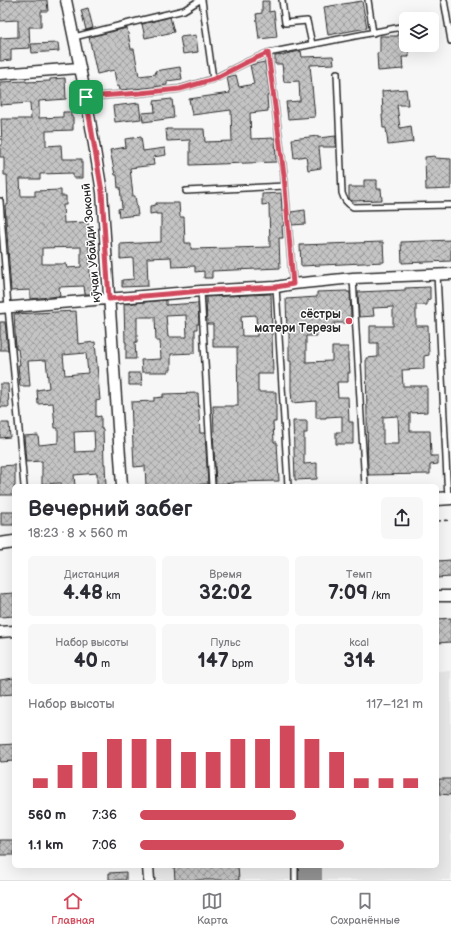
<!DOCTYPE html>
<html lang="ru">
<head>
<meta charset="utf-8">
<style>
  :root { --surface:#fff; --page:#f7f7f7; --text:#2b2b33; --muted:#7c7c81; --line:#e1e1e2; --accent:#d1495b }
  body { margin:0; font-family:"Balsamiq Sans",sans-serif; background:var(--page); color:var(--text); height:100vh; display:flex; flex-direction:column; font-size:15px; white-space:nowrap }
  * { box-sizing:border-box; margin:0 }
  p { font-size:13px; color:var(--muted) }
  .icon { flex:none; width:22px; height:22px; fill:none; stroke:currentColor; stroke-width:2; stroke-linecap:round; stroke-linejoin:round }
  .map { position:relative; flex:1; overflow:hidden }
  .sheet { position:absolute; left:12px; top:484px; width:427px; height:384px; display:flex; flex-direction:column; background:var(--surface); border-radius:6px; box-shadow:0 4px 16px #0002 }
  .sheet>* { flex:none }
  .controls { position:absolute; left:399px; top:12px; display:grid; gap:8px }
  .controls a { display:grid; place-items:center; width:40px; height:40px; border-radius:6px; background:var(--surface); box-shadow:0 4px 16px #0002; font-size:20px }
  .pin { position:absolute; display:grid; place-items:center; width:34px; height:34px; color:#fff; margin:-17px; border-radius:8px; box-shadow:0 2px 6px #0006 }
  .round { display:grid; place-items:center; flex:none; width:42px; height:42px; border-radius:6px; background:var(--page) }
  .overview { display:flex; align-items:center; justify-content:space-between; height:68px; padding:0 16px }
  h1 { font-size:22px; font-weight:800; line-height:30px }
  .stats { display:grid; grid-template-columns:repeat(3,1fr); gap:6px; height:68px; padding:4px 16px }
  .stats div { display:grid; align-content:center; border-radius:6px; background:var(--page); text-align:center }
  .stats b { font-size:20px; font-weight:800 }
  .stats small { font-size:11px; font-weight:400 }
  .stats p { font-size:11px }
  .chart { height:112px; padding:8px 16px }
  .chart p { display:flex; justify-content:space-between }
  .chart svg { width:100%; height:72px; margin-top:4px; stroke:var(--accent); stroke-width:6 }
  ul { padding:0 16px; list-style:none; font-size:13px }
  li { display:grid; grid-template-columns:64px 48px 1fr; align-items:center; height:30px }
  li i { height:10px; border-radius:5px; background:var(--accent) }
  .tab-bar { display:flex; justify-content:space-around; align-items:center; height:56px; border-top:1px solid var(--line); background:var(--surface); font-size:11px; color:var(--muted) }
  .tab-bar a { display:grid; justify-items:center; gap:2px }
  .tab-bar .selected { color:var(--accent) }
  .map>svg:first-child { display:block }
  .built { fill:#e8e8e8 }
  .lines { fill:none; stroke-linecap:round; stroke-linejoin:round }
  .taxiway { stroke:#919191; stroke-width:26 }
  .building { fill:url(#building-cross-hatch); stroke:#2b2b2b; fill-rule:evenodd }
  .service-casing { stroke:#2b2b2b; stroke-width:8 }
  .minor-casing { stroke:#2b2b2b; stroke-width:13 }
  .tertiary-casing { stroke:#2b2b2b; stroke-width:15 }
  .path { stroke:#2b2b2b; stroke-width:1.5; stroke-dasharray:4 3; stroke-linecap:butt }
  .service { stroke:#fff; stroke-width:5 }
  .minor { stroke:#fff; stroke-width:10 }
  .tertiary { stroke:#fff; stroke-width:12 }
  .route-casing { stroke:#fff; stroke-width:8 }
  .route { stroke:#d1495b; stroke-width:5 }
  .poi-dot { fill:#d1495b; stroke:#fff; stroke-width:1.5 }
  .labels { text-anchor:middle; stroke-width:3; stroke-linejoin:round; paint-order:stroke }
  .street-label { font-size:12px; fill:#2b2b2b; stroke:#fff }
  .poi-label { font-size:12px; font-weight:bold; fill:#2b2b2b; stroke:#fff; text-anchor:end }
</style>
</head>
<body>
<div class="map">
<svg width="451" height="880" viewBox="0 0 451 880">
  <defs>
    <pattern id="building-cross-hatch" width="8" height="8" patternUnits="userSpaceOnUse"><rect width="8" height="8" fill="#c4c4c4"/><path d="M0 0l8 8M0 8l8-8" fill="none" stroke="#9f9f9f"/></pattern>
  </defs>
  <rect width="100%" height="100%" fill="#f7f7f7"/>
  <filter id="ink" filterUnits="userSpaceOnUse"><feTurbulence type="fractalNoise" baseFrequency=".025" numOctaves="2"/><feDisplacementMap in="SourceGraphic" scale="8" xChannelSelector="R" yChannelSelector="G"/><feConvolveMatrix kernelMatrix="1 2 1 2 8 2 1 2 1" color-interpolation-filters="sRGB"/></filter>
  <g filter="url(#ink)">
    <!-- built -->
    <path class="built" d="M437,671H451V880H153L152,866H437Z"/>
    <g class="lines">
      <!-- taxiway -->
      <path class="taxiway" d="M309,880V866"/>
    </g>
    <!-- building -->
    <path class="building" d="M0,0H47L48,11H41V27H29L30,48L11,49V60L0,61V38L18,37V20L0,21Z
      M262,1H269V12L274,11L277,37L259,39L256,14L262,13Z
      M362,1L367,28L328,35L324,7Z
      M88,8L93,28L86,30L81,10Z
      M170,17L174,32L145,38L142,24Z
      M127,28L131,49H134L139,76L156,74L155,71L180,67L182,79L167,81V85L145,88L120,90L119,86L117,87L114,70L97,74L89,37Z
      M398,32H406V45H409V57H402L403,69L378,71L377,53L380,52V36H398Z
      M196,35L198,52L183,54L180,37Z
      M58,43L59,51L32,53L31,44Z
      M301,51L302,57L333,56L334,64L310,65L315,117L288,119L286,102L300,101L299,81L284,82L282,64H275V56L285,55V54Z
      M265,62L270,95L267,96L268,111L250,113L251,139L275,138L276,162L190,165V140L167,141L166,129H204L205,142L232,141L231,110L192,115L189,99L230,93L227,77L236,75L239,87L254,84L250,65Z
      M65,78L66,99L39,101V118L63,117V112H71V117H73V130L46,131V146L61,145L62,159H82V178H73V173L40,174V179H20L21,196H35V191L61,190V196H66V205H63L64,223L88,222L90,277H93V294H85L84,286L59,287L60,296L30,299V290L11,291L5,205H8L7,175H4V157H0V145H2L1,119H31L30,103L0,105V82L26,81V82L50,81V79ZM81,247V267L67,268L66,264H42V248Z
      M406,89L408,105H397L400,128L411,126L413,142L388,145L386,128H383L382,115H383L382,91Z
      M172,99L174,118L143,122L142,113L155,112L154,101Z
      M139,103L141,119L115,122L113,106Z
      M318,136V138L336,136V147H319L321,168L308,170L306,156L294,158L292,139Z
      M141,137L143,151L165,148L166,155L153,157L154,165L130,168L133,196H135L138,215L119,217L118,209L122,208L120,187L118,188L117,175H115L110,150L126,147L125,139Z
      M435,156V158L451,159V189L426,190L425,157Z
      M364,180H377V189H381L382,200L352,201L349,199V187H364Z
      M281,193L282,212H283L284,225L282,226L283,238H279L280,268L212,271V278H204V271L195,272V266L172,267L171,257L147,258L148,286L122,287V280L134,279L133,258L120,259V244L161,242V214H156V213L150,214V206L156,205V203H179L180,217H184L185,243H191V249L270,247L269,204L262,205V194Z
      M305,210L306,224L292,225L291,212Z
      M451,240V261L402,263L401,242Z
      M383,242L384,262L301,266L300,245Z
      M430,287V299L427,300V305H416V326H428L429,355L424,356V369L402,370L403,386H427V412L410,413V431H430L431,456H438V464L430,465V474L368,475L366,358L378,357V343H370V326H393V307L373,308L374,316L359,317L358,292L405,290V288ZM398,416L399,444H383V417Z
      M347,291V292H350L351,317H348V323H334L335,329H316L317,336H306V362L332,361V347H348V361H349L350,373H348V382H337L338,397H348L349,422H353V444H336V432H342V416L326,417V418H316V401L292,403L291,390V361H289V332H287L286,299L317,297V292Z
      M271,294L273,374H258V392H276V422H273L274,442H277L279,481L234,482V483L216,484L213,432H214L213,406H238L237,347H213V324H207L206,297ZM256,315L257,336H242L241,316Z
      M166,300V305L198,303L199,324H197V329H195V353L171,354V370H168V372H142L141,360L161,359L160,341H156L155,317H137V342H135L136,359H126V342H125L124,304ZM186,315L187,337H168L166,316Z
      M76,311L78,344L95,342L100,400L96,401V417L101,416V429H103L104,464H105L106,486H97V473L74,475L75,486H62L61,483L42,484V461L26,462L24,436L38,435L39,445L58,443V428H55L53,403L38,404L37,390L49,388L46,360L28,361L30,386H20L18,365H20L18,349H16L14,314ZM86,353L88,373L65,375L63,355ZM94,431L95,451L75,452L74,432Z
      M0,322H5L8,350H0Z
      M129,373H141L142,385H129Z
      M0,384H8L9,407H0Z
      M198,393L200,433H205L208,484L181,485V486H146L145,466L134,467L131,402L154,401V398L163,397V394Z
      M293,421H307V433H304V464L317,463V479L295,480Z
      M0,423H9L10,437L0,438Z
      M15,465V486H14V495H0V466Z
      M1,512H14V525H1Z
      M451,560V577L437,578V561Z
      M14,593V616L0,617V594Z
      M451,618V642L437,643V619Z
      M14,678V694L0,695V680Z
      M14,744V761L0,762V745Z
      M439,779H451V795L439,794Z
      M0,840H14V855H0Z
      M174,866H238L239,880H175Z
      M126,872V880H109V873Z"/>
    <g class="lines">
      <defs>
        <path id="service" d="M202,0L213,79
          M282,0L285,23L307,21L312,44
          M368,0L373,33
          M444,0L449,29
          M451,29H449L451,41
          M74,37L138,21L184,10L200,0
          M268,53L284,175L293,284
          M337,73L342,193C344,200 347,203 353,207L451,205
          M86,97L140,93L179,89L213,79L247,62L268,53L406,26
          M186,191L285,186
          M0,201L8,307L24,486
          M437,274L448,499
          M353,278L365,486
          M276,287L288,486
          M201,291L212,486
          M295,880V866"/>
        <path id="minor" d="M66,0L86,97L102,192L122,486
          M0,74L79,68
          M0,308L201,291L276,287L293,284L353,278L451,274
          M437,596H451
          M0,632L14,631
          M148,866L149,880"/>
        <path id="tertiary" d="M437,499L451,498
          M0,544L14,542"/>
      </defs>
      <!-- service casing -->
      <use href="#service" class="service-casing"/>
      <!-- minor casing -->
      <use href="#minor" class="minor-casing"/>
      <!-- tertiary casing -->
      <use href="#tertiary" class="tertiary-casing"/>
      <!-- path -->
      <path class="path" d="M437,521L451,520"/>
      <!-- service -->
      <use href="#service" class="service"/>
      <!-- minor -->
      <use href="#minor" class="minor"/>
      <!-- tertiary -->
      <use href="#tertiary" class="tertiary"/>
    </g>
  </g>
  <g class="lines" filter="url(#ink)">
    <defs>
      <path id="route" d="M268,53L284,175L293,284L276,287L201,291L109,299L102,192L86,97L140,93L180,89L214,79L247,62Z"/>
    </defs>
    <!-- route casing -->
    <use href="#route" class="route-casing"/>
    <!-- route -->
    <use href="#route" class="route"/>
  </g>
  <!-- markers -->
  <circle class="poi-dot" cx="349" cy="321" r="4"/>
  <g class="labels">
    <!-- street labels -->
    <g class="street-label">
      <text transform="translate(91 243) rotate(-95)" y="4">кӯчаи Убайди Зоконӣ</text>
    </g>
    <!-- poi labels -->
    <g class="poi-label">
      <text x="341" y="318">сёстры<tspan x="341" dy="14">матери Терезы</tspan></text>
    </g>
  </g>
</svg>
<div class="controls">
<a><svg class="icon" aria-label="layers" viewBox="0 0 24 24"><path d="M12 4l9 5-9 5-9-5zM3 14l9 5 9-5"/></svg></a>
</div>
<div class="pin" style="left:86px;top:97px;background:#1e9e55"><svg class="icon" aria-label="arrive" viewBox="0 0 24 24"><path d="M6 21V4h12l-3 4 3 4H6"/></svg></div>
<section class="sheet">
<div class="overview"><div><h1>Вечерний забег</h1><p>18:23 · 8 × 560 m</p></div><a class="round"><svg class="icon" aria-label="share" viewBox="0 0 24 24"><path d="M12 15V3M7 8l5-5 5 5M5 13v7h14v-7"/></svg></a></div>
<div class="stats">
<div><p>Дистанция</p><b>4.48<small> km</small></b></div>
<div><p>Время</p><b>32:02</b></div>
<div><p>Темп</p><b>7:09<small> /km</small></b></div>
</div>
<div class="stats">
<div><p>Набор высоты</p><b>40<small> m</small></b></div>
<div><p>Пульс</p><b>147<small> bpm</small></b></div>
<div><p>kcal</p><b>314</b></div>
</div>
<div class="chart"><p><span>Набор высоты</span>117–121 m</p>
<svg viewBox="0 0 160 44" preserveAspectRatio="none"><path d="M5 44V38M15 44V30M25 44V22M35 44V14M45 44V14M55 44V14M65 44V22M75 44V22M85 44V14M95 44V14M105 44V6M115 44V14M125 44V22M135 44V38M145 44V38M155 44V38"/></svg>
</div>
<ul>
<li><b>560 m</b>7:36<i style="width:55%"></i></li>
<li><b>1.1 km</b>7:06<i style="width:72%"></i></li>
</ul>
</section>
</div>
<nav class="tab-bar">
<a class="selected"><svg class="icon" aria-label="home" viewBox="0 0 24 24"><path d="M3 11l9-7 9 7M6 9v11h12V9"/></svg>Главная</a>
<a><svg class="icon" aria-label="map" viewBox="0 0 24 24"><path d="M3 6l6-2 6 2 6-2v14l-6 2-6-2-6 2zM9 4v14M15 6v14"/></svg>Карта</a>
<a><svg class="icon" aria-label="saved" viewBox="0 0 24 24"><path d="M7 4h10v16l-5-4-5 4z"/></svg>Сохранённые</a>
</nav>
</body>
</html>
